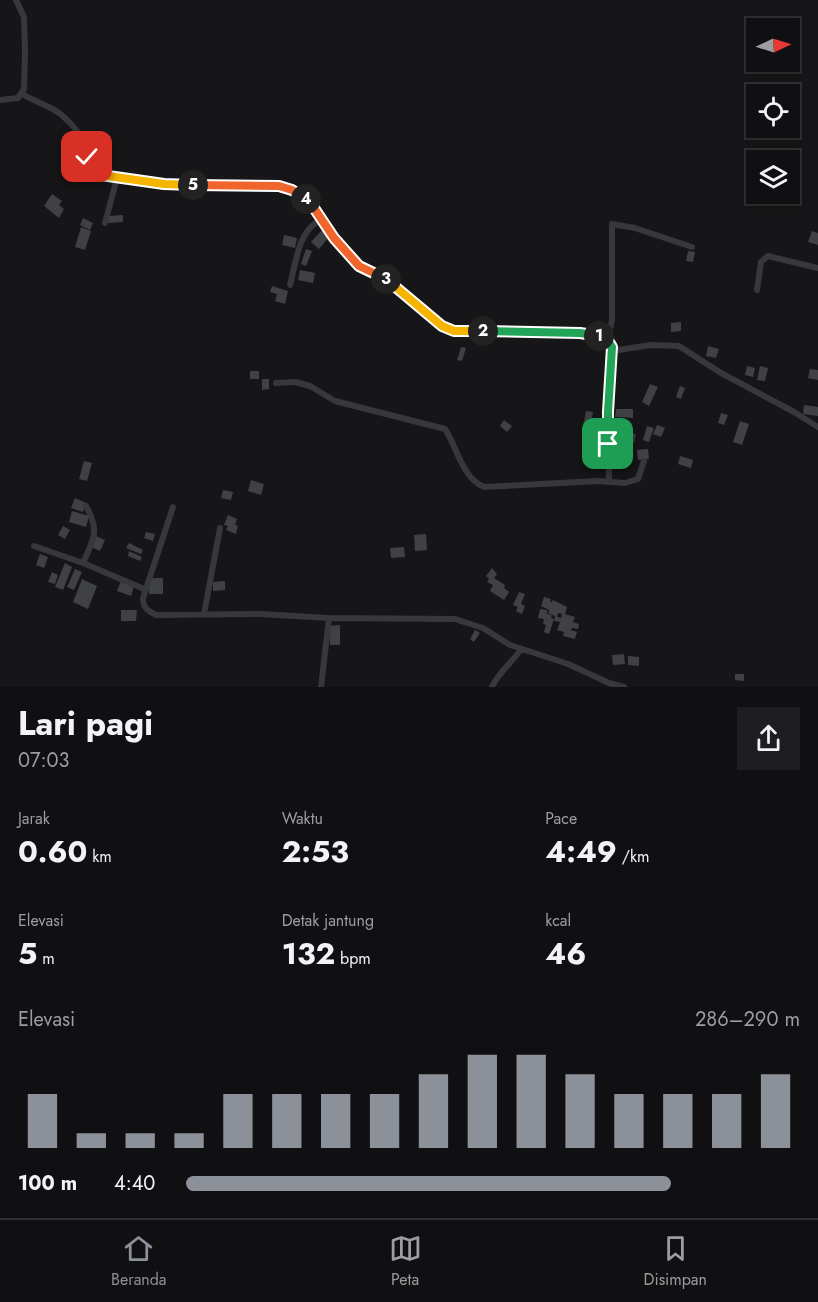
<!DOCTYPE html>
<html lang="id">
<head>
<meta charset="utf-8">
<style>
  :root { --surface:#101012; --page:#1e1e20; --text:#f1f3f6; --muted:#9c9d9f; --line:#303032; --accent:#8c9099 }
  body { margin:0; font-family:Jost,sans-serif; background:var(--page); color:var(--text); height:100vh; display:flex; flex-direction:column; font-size:22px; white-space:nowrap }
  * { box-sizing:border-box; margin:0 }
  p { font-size:20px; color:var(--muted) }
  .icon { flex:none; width:33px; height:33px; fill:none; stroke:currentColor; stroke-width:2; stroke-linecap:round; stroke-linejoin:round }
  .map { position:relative; height:687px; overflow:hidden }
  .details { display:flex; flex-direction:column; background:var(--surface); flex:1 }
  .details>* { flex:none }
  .needle { width:39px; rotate:86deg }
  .tools { position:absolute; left:746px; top:18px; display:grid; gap:12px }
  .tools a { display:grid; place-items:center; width:54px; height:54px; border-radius:0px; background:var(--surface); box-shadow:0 3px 9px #0003,0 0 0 2px var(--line); font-size:30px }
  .pin { position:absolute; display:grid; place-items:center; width:51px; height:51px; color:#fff; margin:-26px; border-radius:12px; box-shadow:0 3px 9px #0006 }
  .km { position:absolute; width:30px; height:30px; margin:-15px; border-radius:50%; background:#222; color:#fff; font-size:16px; line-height:30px; text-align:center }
  .round { display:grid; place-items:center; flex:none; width:63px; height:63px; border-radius:0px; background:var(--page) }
  .headline { display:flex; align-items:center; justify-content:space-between; height:102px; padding:0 18px }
  h1 { font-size:33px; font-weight:700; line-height:45px }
  .stats { display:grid; grid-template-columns:repeat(3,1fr); gap:9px; height:102px; padding:6px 18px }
  .stats div { display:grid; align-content:center }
  .stats b { font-size:30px; font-weight:700 }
  .stats small { font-size:16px; font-weight:400 }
  .stats p { font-size:16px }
  .chart { height:168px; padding:12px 18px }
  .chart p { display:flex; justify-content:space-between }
  .chart svg { width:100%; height:108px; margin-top:6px; stroke:var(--accent); stroke-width:6 }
  ul { padding:0 18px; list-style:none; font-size:20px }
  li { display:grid; grid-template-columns:96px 72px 1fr; align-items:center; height:45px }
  li i { height:15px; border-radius:8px; background:var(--accent) }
  .dock { display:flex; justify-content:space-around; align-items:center; height:84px; border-top:2px solid var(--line); background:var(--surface); font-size:16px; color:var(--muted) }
  .dock a { display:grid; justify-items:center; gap:3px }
  .dock .on { color:var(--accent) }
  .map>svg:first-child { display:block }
  .building { fill:#404145 }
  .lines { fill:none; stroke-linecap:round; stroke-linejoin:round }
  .street { stroke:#37383d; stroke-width:6 }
  .split-1-casing { stroke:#fff; stroke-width:12 }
  .split-2-casing { stroke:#fff; stroke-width:12 }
  .split-3-casing { stroke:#fff; stroke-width:12 }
  .split-4-casing { stroke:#fff; stroke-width:12 }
  .split-5-casing { stroke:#fff; stroke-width:12 }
  .split-6-casing { stroke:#fff; stroke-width:12 }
  .split-1 { stroke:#22a559; stroke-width:8 }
  .split-2 { stroke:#22a559; stroke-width:8 }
  .split-3 { stroke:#f5b400; stroke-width:8 }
  .split-4 { stroke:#f0652b; stroke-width:8 }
  .split-5 { stroke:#f0652b; stroke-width:8 }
  .split-6 { stroke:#f5b400; stroke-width:8 }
</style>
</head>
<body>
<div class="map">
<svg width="818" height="687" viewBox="0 0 818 687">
  <rect width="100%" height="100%" fill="#161618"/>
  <!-- building -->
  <path class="building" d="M52,194L62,201L59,205L64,209L59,218L44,206Z
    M123,215V222L108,223V216Z
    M83,218L93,223L90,230L80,225Z
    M81,227L91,231L85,250L75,247Z
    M322,230L329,237L319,249L311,242Z
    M812,231L818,233V245L808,242Z
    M284,235L297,238L295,248L282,245Z
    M306,249L312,251L306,266L301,264Z
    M688,251L695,252L693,262L686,261Z
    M300,270L315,273L313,283L298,280Z
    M272,286L288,291L285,304L275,301L277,294L270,292Z
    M681,322V331L671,332V323Z
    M708,346L719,349L716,358L706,356Z
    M461,347L466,348L462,361L457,360Z
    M747,366L755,368L753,377L745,375Z
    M760,366L768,368L765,381L757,380Z
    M810,369L818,370V380L808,378Z
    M250,371H259V379H250Z
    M262,379H269V389L262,390Z
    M650,384L658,387L649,406L642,402Z
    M680,386L685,388L681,399L676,397Z
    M804,405L818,407V416L803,414Z
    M616,409H633V418L615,417Z
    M586,411L593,412L590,428L583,426Z
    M721,413L728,415L724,425L718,423Z
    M504,420L512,426L507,432L500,426Z
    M740,421L749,424L742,445L733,442Z
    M657,425L665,428L661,437L653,434Z
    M647,426L654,428L649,442L643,440Z
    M626,432L636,434L634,443L625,440Z
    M648,449L649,459L638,460L637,450Z
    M680,456L693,460L691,468L678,464Z
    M84,461L92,463L87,481L79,479Z
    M251,480L264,484L261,495L248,491Z
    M223,490L233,492L231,500L221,498Z
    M75,498L86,503L83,512L71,508Z
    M72,511L89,516L86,527L69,522Z
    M228,515L237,519L235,525L238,526L236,534L226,530L228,526L224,525Z
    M63,526L70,530L65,539L58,535Z
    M146,532L155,534L153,541L144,538Z
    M426,534L427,550L415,551L414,535Z
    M96,536L105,540L100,551L91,547Z
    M129,543L143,550L141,554L126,548Z
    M404,547L405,557L391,558L390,548Z
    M129,551L142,557L140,561L128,556Z
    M40,554L48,557L44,568L36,565Z
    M65,563L72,567L63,590L55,587Z
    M492,568L497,574L494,578L505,585L504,588L509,592L504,600L490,591L493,585L487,582L489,579L486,576Z
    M75,569L82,572L74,590L67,587Z
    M52,572L58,575L55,584L48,582Z
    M149,578H163V594H149Z
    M82,579L97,586L88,609L73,602Z
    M121,581L134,586L131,596L117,591Z
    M225,581V590L213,591V582Z
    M519,592L525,594L521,604L525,606L522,614L516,611L518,607L513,605Z
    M544,597L551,599L550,602H552L553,600L567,607L565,614L575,617L573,622L579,624L578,629L572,628L571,630L577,632L575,639L563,636L564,632L557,630L560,622L554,621L555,616L561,618L562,614L558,613L557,617L548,613L549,610L541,606Z
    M540,609L547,610V614L552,615L551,618L554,619L549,634L544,632L546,625L543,624L544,619L538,618Z
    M121,610H137L136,621H121Z
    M340,625V645H330L329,626Z
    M475,630L480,633L474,642L470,639Z
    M624,654L625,664L613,665L612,655Z
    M628,656L639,657V666L628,665Z
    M735,674H744V681L735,680Z"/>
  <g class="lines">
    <!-- street -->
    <path class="street" d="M22,94C37,103 55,107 67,120C73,125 78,132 81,139C89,153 84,167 101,175L164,184L279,186L292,190L311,203L334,239L359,266L390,281L433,321L448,329L580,333L606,337L612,347L608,412L609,481
      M0,100L18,98L24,89L25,52L24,17L16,0
      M105,223L117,178
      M290,285C296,263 298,230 321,220
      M757,290L761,262L768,256L818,268
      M606,337L609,333L612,320V224L635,228L692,247
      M612,351L651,345L679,346L721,373L794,412L818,427
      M276,383L295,382L310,386L335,401L445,429C457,447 462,478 484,487L598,481L625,483L638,479L644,461
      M173,507L143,598C143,608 148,611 156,615L261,614L329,618L455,619L483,628L510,645L568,664L609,683L624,687
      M34,546L83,563L144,589
      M83,563C94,538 100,531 86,506
      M204,614L220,528
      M321,687L329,618
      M492,687C498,673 512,663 521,649"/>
  </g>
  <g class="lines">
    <defs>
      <path id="split-1" d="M599,336L606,337L612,347L608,412V444"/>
      <path id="split-2" d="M483,331L580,333L599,336"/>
      <path id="split-3" d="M386,279L442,326L454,331H483"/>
      <path id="split-4" d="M306,199L310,202L334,238L359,266L386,279"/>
      <path id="split-5" d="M193,185L279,186L292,190L306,199"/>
      <path id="split-6" d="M87,157L93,170L101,175L164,184L193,185"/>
    </defs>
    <!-- split-1 casing -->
    <use href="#split-1" class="split-1-casing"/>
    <!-- split-2 casing -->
    <use href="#split-2" class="split-2-casing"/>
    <!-- split-3 casing -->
    <use href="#split-3" class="split-3-casing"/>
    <!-- split-4 casing -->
    <use href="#split-4" class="split-4-casing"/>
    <!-- split-5 casing -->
    <use href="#split-5" class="split-5-casing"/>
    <!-- split-6 casing -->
    <use href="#split-6" class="split-6-casing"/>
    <!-- split-1 -->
    <use href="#split-1" class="split-1"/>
    <!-- split-2 -->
    <use href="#split-2" class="split-2"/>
    <!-- split-3 -->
    <use href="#split-3" class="split-3"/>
    <!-- split-4 -->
    <use href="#split-4" class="split-4"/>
    <!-- split-5 -->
    <use href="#split-5" class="split-5"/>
    <!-- split-6 -->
    <use href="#split-6" class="split-6"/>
  </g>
</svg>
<div class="tools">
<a><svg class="needle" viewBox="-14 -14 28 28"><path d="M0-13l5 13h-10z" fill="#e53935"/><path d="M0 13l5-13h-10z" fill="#9c9d9f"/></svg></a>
<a><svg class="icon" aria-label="locate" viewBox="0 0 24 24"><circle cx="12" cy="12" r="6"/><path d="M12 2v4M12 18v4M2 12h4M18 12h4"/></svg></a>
<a><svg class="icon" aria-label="layers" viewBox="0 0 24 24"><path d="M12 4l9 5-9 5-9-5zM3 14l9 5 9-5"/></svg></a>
</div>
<div class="pin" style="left:608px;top:444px;background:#1e9e55"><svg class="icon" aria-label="arrive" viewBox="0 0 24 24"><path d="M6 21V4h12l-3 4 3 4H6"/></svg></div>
<div class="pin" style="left:87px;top:157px;background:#d93025"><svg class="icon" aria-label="check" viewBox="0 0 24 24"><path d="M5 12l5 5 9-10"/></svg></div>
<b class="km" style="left:599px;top:336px">1</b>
<b class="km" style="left:483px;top:331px">2</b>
<b class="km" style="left:386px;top:279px">3</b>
<b class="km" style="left:306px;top:199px">4</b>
<b class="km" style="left:193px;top:185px">5</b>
</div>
<section class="details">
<div class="headline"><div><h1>Lari pagi</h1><p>07:03</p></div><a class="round"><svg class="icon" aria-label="share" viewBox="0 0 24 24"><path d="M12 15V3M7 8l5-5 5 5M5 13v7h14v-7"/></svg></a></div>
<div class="stats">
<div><p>Jarak</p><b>0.60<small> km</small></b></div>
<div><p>Waktu</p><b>2:53</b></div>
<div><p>Pace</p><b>4:49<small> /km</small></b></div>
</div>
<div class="stats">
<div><p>Elevasi</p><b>5<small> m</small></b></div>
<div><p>Detak jantung</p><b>132<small> bpm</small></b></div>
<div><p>kcal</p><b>46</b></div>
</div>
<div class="chart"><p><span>Elevasi</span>286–290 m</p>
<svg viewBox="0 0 160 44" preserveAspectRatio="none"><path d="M5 44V22M15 44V38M25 44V38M35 44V38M45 44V22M55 44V22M65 44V22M75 44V22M85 44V14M95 44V6M105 44V6M115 44V14M125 44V22M135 44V22M145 44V22M155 44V14"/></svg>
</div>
<ul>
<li><b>100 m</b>4:40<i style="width:79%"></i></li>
</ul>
</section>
<nav class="dock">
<a class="on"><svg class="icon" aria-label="home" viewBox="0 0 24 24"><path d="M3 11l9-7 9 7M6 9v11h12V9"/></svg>Beranda</a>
<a><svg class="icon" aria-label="map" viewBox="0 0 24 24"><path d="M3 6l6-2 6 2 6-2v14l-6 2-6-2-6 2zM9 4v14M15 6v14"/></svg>Peta</a>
<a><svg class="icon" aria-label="saved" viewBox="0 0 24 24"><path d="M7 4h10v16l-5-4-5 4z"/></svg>Disimpan</a>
</nav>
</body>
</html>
